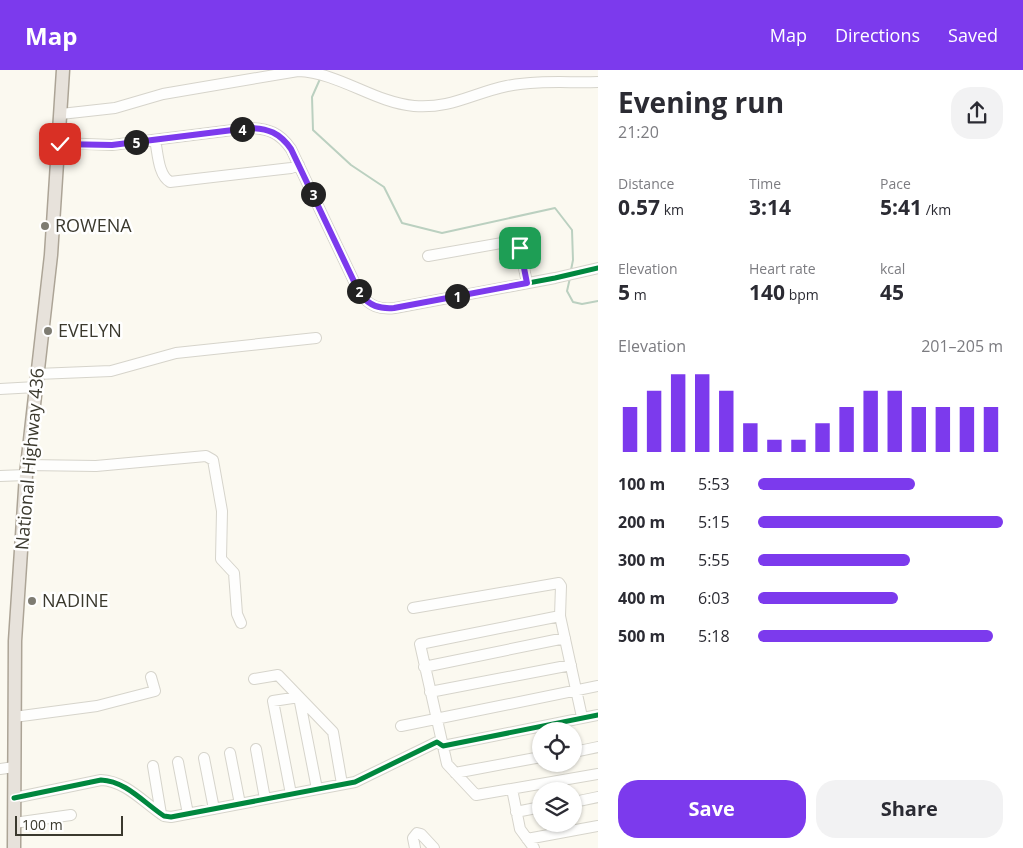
<!DOCTYPE html>
<html lang="en">
<head>
<meta charset="utf-8">
<style>
  :root { --surface:#fff; --page:#f2f2f3; --text:#2b2b33; --muted:#7c7c81; --accent:#7c3aed }
  body { margin:0; font-family:"Open Sans",sans-serif; background:var(--page); color:var(--text); height:100vh; display:flex; flex-direction:column; font-size:19px; white-space:nowrap }
  * { box-sizing:border-box; margin:0 }
  p { font-size:16px; color:var(--muted) }
  .icon { flex:none; width:28px; height:28px; fill:none; stroke:currentColor; stroke-width:2; stroke-linecap:round; stroke-linejoin:round }
  .map { position:relative; flex:1; overflow:hidden }
  .sheet { display:flex; flex-direction:column; background:var(--surface); width:425px }
  .sheet>* { flex:none }
  .fabs { position:absolute; left:532px; top:652px; display:grid; gap:10px }
  .fabs a { display:grid; place-items:center; width:50px; height:50px; border-radius:50%; background:var(--surface); box-shadow:0 1px 4px #0004; font-size:25px }
  .scale { position:absolute; left:15px; bottom:12px; width:108px; box-sizing:border-box; padding-left:5px; border:2px solid #3b392e; border-top:0; font-size:14px; line-height:18px; white-space:nowrap; color:#3b392e; -webkit-text-stroke:4px #fff; paint-order:stroke }
  .pin { position:absolute; display:grid; place-items:center; width:42px; height:42px; color:#fff; margin:-21px; border-radius:10px; box-shadow:0 2px 8px #0006 }
  .km { position:absolute; width:25px; height:25px; margin:-12px; border-radius:50%; background:#222; color:#fff; font-size:14px; line-height:25px; text-align:center }
  .round { display:grid; place-items:center; flex:none; width:52px; height:52px; border-radius:20px; background:var(--page) }
  .summary { display:flex; align-items:center; justify-content:space-between; height:85px; padding:0 20px }
  h1 { font-size:28px; font-weight:700; line-height:38px }
  .stats { display:grid; grid-template-columns:repeat(3,1fr); gap:8px; height:85px; padding:5px 20px }
  .stats div { display:grid; align-content:center }
  .stats b { font-size:21px; font-weight:700 }
  .stats small { font-size:14px; font-weight:400 }
  .stats p { font-size:14px }
  .chart { height:140px; padding:10px 20px }
  .chart p { display:flex; justify-content:space-between }
  .chart svg { width:100%; height:90px; margin-top:5px; stroke:var(--accent); stroke-width:6 }
  .cta { display:flex; gap:10px; margin-top:auto; padding:10px 20px }
  .cta a { flex:1; height:58px; border-radius:20px; background:var(--accent); color:#fff; font-size:20px; font-weight:700; line-height:58px; text-align:center }
  .cta a+a { background:var(--page); color:var(--text) }
  ul { padding:0 20px; list-style:none; font-size:16px }
  li { display:grid; grid-template-columns:80px 60px 1fr; align-items:center; height:38px }
  li i { height:12px; border-radius:6px; background:var(--accent) }
  header { display:flex; align-items:center; gap:30px; box-sizing:border-box; height:70px; padding:0 25px; background:var(--accent); color:#fff }
  header strong { font-size:24px }
  nav { display:flex; gap:28px; margin-inline-start:auto; font-size:18px }
  main { display:flex; flex:1; min-height:0 }
  .map>svg:first-child { display:block }
  .lines { fill:none; stroke-linecap:round; stroke-linejoin:round }
  .stream { stroke:#bbd0c0; stroke-width:2 }
  .minor-casing { stroke:#d6d4cb; stroke-width:12 }
  .major-casing { stroke:#aca496; stroke-width:15 }
  .minor { stroke:#fefefd; stroke-width:10 }
  .major { stroke:#e7e2db; stroke-width:12 }
  .cycleway-casing { stroke:#fff; stroke-width:8 }
  .cycleway { stroke:#00873e; stroke-width:5 }
  .route-casing { stroke:#fff; stroke-width:10 }
  .route { stroke:#7c3aed; stroke-width:6 }
  .poi-dot { fill:#7e7c72; stroke:#fff; stroke-width:2 }
  .labels { text-anchor:middle; stroke-width:5; stroke-linejoin:round; paint-order:stroke }
  .poi-label { font-size:18px; fill:#3b392e; stroke:#fff; text-anchor:start }
  .street-label { font-size:18px; fill:#3b392e; stroke:#fff }
</style>
</head>
<body>
<header>
<strong>Map</strong>
<nav><a>Map</a><a>Directions</a><a>Saved</a></nav>
</header>
<main>
<div class="map">
<svg width="598" height="778" viewBox="0 0 598 778">
  <rect width="100%" height="100%" fill="#fbf9f0"/>
  <g class="lines">
    <!-- stream -->
    <path class="stream" d="M320,9L312,27L313,60L351,95L384,117L402,153L442,163L555,138L572,160L573,190L571,200
      M570,208L567,221L573,232L582,234L598,231"/>
    <defs>
      <path id="minor" d="M61,44L115,38L163,24L298,1C340,3 373,32 414,36C451,39 473,23 507,16C537,10 568,13 598,12
        M155,70C158,83 158,105 170,112L291,98L299,95
        M60,73L112,75L249,58C268,58 280,63 291,79L360,224C370,236 379,240 395,238L555,208L598,198
        M428,186L513,171L520,178L527,213
        M37,304L111,301L176,283L316,268
        M0,319L36,317
        M27,395L96,396L206,386L213,390L222,441L221,489L234,503L237,544L241,553
        M0,406L26,405
        M413,538L559,513L561,516L560,546L582,647
        M560,546L420,574L447,694L476,725L598,704
        M424,597L565,568
        M254,609L278,605L333,662L342,714
        M430,622L571,595
        M14,647L97,636L155,621L151,607
        M401,656L598,616
        M256,679L265,729
        M574,682L598,677
        M230,683L240,734
        M204,688L214,739
        M178,692L188,744
        M153,696L161,744
        M0,699L14,697
        M455,703L541,687
        M512,719L520,759L534,778
        M291,724L273,631L299,627L317,719
        M14,728L101,710C126,711 144,733 164,746L171,747L355,712L437,672L443,676L598,645
        M574,732L598,727
        M516,742L541,737
        M14,753L71,745
        M527,769L598,756
        M415,778L413,768L417,763L421,764L434,778"/>
      <path id="major" d="M14,778L15,571L26,405L51,185L63,0"/>
    </defs>
    <!-- minor casing -->
    <use href="#minor" class="minor-casing"/>
    <!-- major casing -->
    <use href="#major" class="major-casing"/>
    <!-- minor -->
    <use href="#minor" class="minor"/>
    <!-- major -->
    <use href="#major" class="major"/>
    <defs>
      <path id="cycleway" d="M60,73L112,75L249,58C268,58 280,63 291,79L360,224C370,236 379,240 395,238L555,208L598,198
        M14,728L101,710C126,711 144,733 164,746L171,747L355,712L437,672L443,676L598,645"/>
    </defs>
    <!-- cycleway casing -->
    <use href="#cycleway" class="cycleway-casing"/>
    <!-- cycleway -->
    <use href="#cycleway" class="cycleway"/>
  </g>
  <g class="lines">
    <defs>
      <path id="route" d="M60,74L112,75L249,58C268,58 280,63 291,79L360,224C370,236 379,239 394,238L527,213L520,178"/>
    </defs>
    <!-- route casing -->
    <use href="#route" class="route-casing"/>
    <!-- route -->
    <use href="#route" class="route"/>
  </g>
  <!-- markers -->
  <g class="poi-dot">
    <circle cx="45" cy="156" r="5"/>
    <circle cx="48" cy="261" r="5"/>
    <circle cx="32" cy="531" r="5"/>
  </g>
  <g class="labels">
    <!-- poi labels -->
    <g class="poi-label">
      <text x="55" y="162">ROWENA</text>
      <text x="58" y="267">EVELYN</text>
      <text x="42" y="537">NADINE</text>
    </g>
    <!-- street labels -->
    <g class="street-label">
      <text transform="translate(30 389) rotate(-85)" y="6">National Highway 436</text>
    </g>
  </g>
</svg>
<div class="fabs">
<a><svg class="icon" aria-label="locate" viewBox="0 0 24 24"><circle cx="12" cy="12" r="6"/><path d="M12 2v4M12 18v4M2 12h4M18 12h4"/></svg></a>
<a><svg class="icon" aria-label="layers" viewBox="0 0 24 24"><path d="M12 4l9 5-9 5-9-5zM3 14l9 5 9-5"/></svg></a>
</div>
<div class="scale">100 m</div>
<div class="pin" style="left:520px;top:178px;background:#1e9e55"><svg class="icon" aria-label="arrive" viewBox="0 0 24 24"><path d="M6 21V4h12l-3 4 3 4H6"/></svg></div>
<div class="pin" style="left:60px;top:74px;background:#d93025"><svg class="icon" aria-label="check" viewBox="0 0 24 24"><path d="M5 12l5 5 9-10"/></svg></div>
<b class="km" style="left:457px;top:226px">1</b>
<b class="km" style="left:359px;top:221px">2</b>
<b class="km" style="left:313px;top:124px">3</b>
<b class="km" style="left:242px;top:59px">4</b>
<b class="km" style="left:136px;top:72px">5</b>
</div>
<section class="sheet">
<div class="summary"><div><h1>Evening run</h1><p>21:20</p></div><a class="round"><svg class="icon" aria-label="share" viewBox="0 0 24 24"><path d="M12 15V3M7 8l5-5 5 5M5 13v7h14v-7"/></svg></a></div>
<div class="stats">
<div><p>Distance</p><b>0.57<small> km</small></b></div>
<div><p>Time</p><b>3:14</b></div>
<div><p>Pace</p><b>5:41<small> /km</small></b></div>
</div>
<div class="stats">
<div><p>Elevation</p><b>5<small> m</small></b></div>
<div><p>Heart rate</p><b>140<small> bpm</small></b></div>
<div><p>kcal</p><b>45</b></div>
</div>
<div class="chart"><p><span>Elevation</span>201–205 m</p>
<svg viewBox="0 0 160 44" preserveAspectRatio="none"><path d="M5 44V22M15 44V14M25 44V6M35 44V6M45 44V14M55 44V30M65 44V38M75 44V38M85 44V30M95 44V22M105 44V14M115 44V14M125 44V22M135 44V22M145 44V22M155 44V22"/></svg>
</div>
<ul>
<li><b>100 m</b>5:53<i style="width:64%"></i></li>
<li><b>200 m</b>5:15<i style="width:100%"></i></li>
<li><b>300 m</b>5:55<i style="width:62%"></i></li>
<li><b>400 m</b>6:03<i style="width:57%"></i></li>
<li><b>500 m</b>5:18<i style="width:96%"></i></li>
</ul>
<div class="cta"><a>Save</a><a>Share</a></div>
</section>
</main>
</body>
</html>
